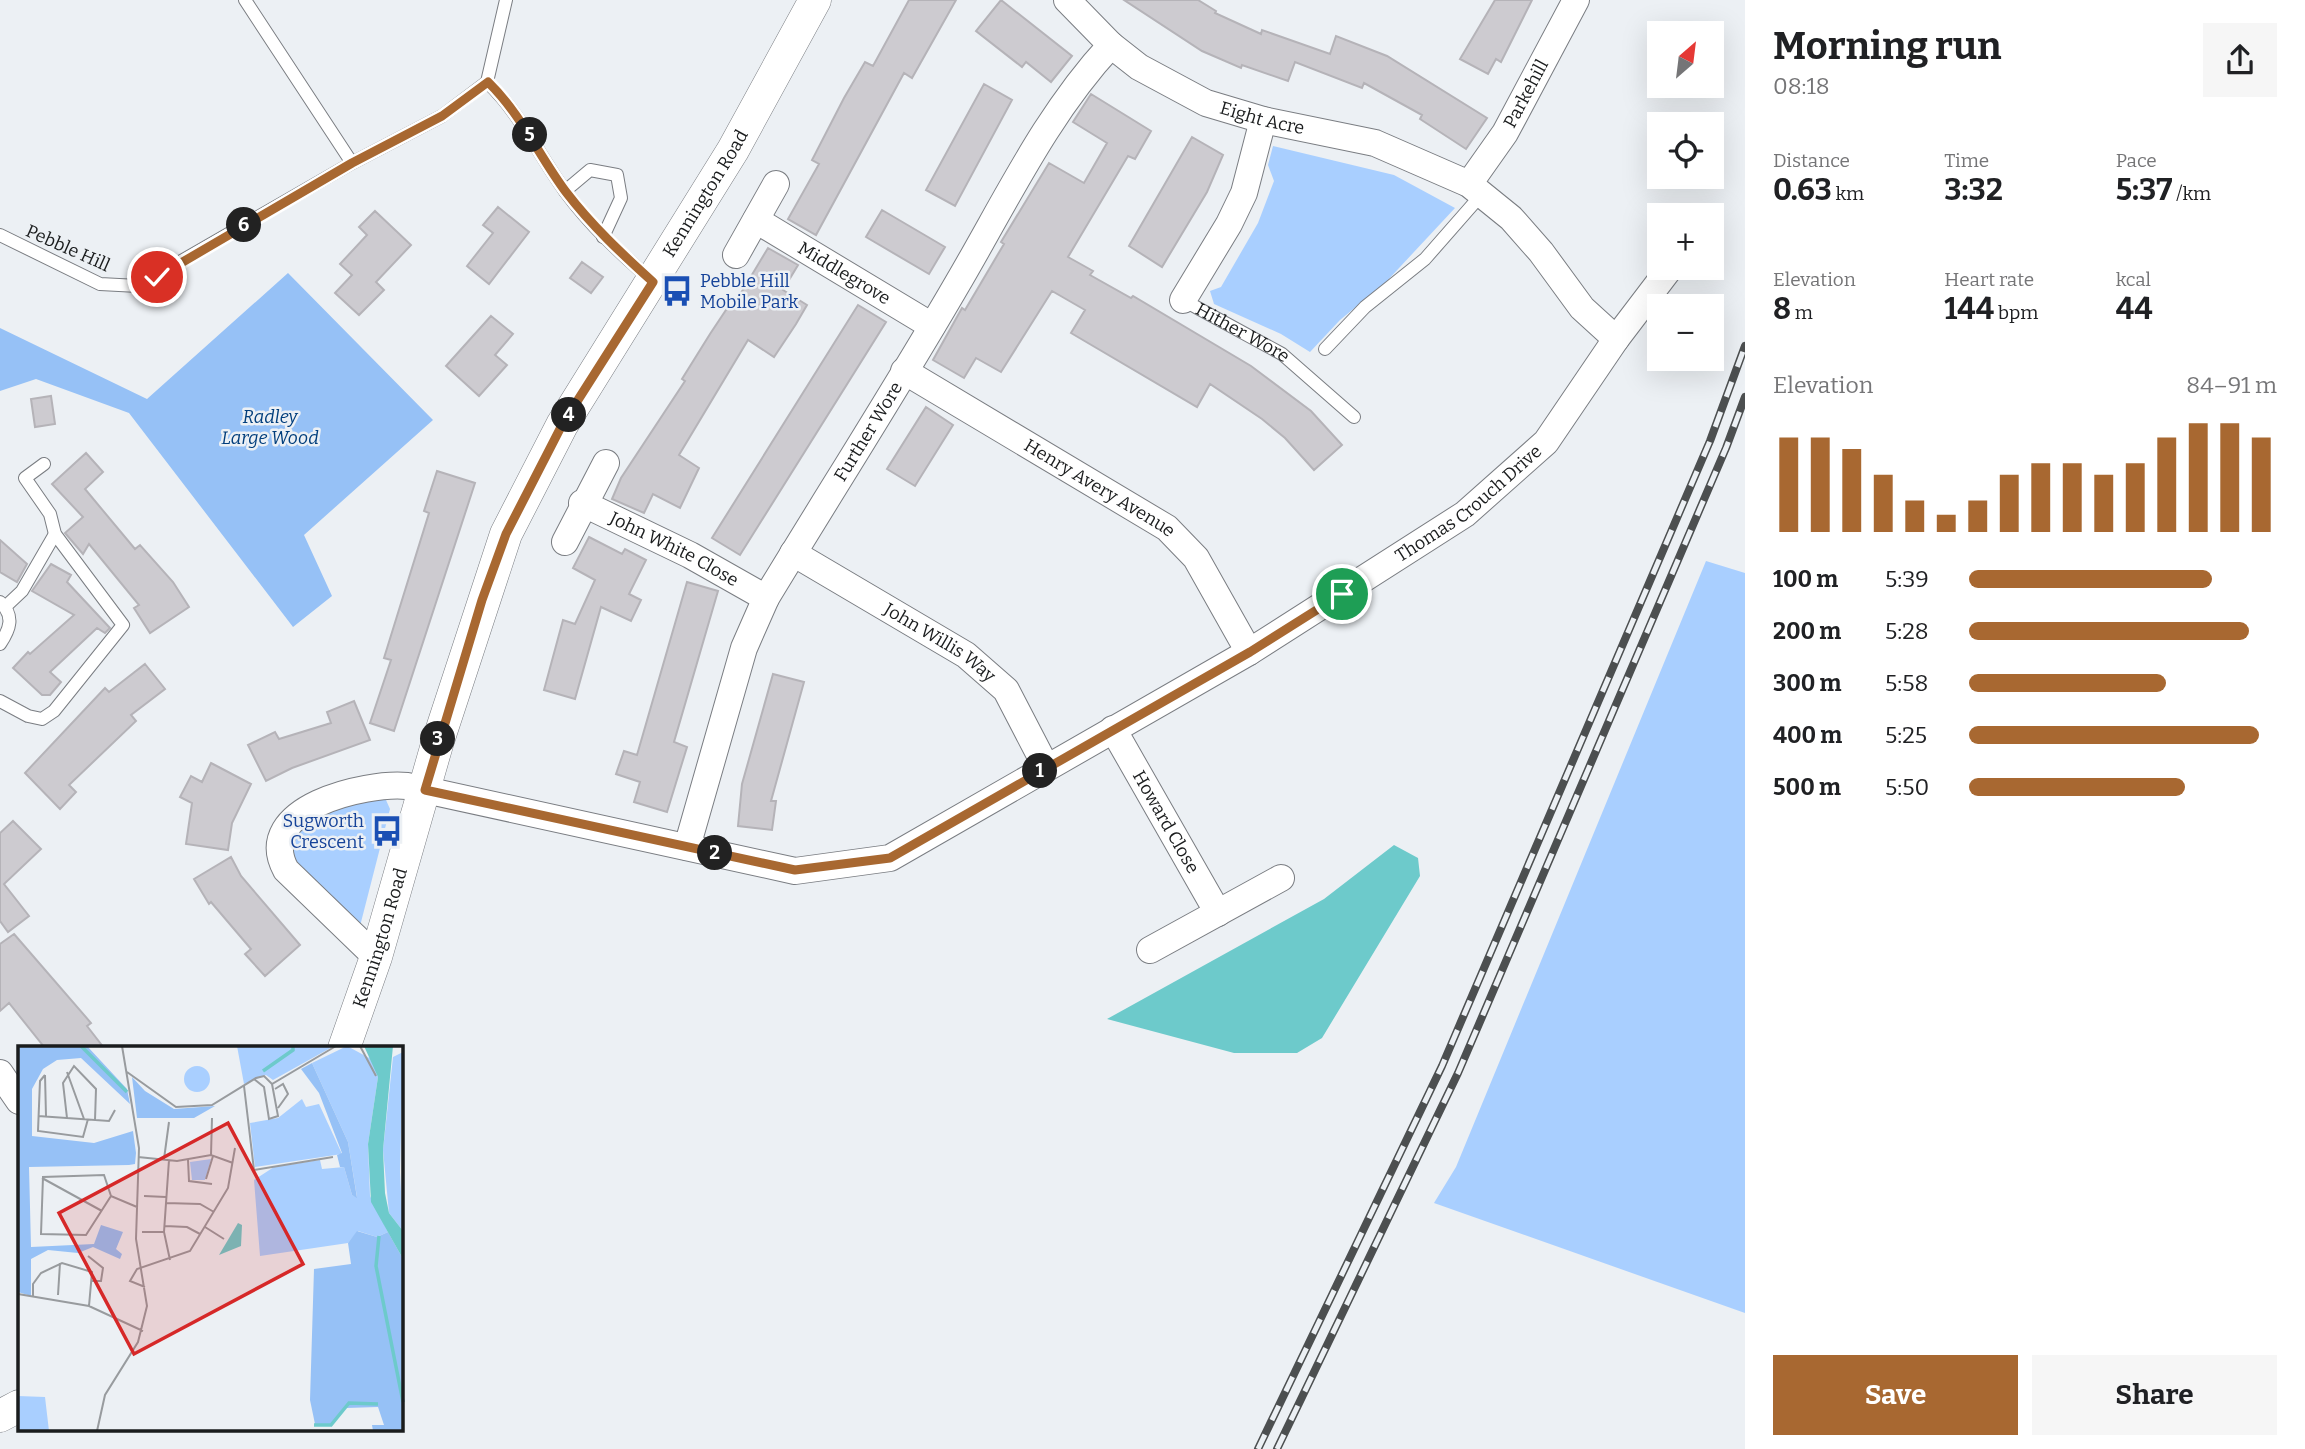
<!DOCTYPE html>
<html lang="en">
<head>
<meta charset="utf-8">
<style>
  :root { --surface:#fff; --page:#f6f6f6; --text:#202124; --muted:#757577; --accent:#a86831 }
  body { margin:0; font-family:Bitter,serif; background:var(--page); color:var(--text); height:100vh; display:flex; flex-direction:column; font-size:26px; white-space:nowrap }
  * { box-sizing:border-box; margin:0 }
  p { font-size:23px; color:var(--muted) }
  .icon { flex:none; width:38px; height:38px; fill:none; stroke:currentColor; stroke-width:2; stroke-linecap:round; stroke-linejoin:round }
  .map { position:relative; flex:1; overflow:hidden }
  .sheet { display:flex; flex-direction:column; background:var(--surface); width:560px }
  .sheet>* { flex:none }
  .needle { width:46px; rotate:28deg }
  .tools { position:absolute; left:1647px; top:21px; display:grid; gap:14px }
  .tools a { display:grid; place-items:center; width:77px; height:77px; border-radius:0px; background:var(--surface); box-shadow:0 7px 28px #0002; font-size:35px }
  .pin { position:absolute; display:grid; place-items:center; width:60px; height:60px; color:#fff; margin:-30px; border:4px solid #fff; border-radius:50%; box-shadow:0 2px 7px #0007 }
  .km { position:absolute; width:35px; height:35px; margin:-18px; border-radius:50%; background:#222; color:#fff; font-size:19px; line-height:35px; text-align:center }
  .round { display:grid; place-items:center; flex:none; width:74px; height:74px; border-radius:0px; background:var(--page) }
  .headline { display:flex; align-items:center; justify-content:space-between; height:119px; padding:0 28px }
  h1 { font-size:38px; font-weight:700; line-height:52px }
  .stats { display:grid; grid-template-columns:repeat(3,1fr); gap:10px; height:119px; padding:7px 28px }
  .stats div { display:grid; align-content:center }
  .stats b { font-size:30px; font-weight:700 }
  .stats small { font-size:19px; font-weight:400 }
  .stats p { font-size:19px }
  .chart { height:196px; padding:14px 28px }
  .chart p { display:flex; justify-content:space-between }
  .chart svg { width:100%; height:126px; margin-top:7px; stroke:var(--accent); stroke-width:6 }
  .action { display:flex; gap:14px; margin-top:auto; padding:14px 28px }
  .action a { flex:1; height:80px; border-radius:0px; background:var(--accent); color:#fff; font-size:28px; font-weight:700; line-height:80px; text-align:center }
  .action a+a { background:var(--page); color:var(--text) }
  ul { padding:0 28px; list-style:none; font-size:23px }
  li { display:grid; grid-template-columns:112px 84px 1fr; align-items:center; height:52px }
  li i { height:18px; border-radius:9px; background:var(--accent) }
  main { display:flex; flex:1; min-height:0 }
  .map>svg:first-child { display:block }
  .green { fill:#a9cfff }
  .forest { fill:#96c1f6 }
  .water { fill:#6dcacb }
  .building { fill:#cdcbd0; stroke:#b5b3b8; stroke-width:2 }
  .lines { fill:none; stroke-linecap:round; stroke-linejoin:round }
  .service-casing { stroke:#7a7d82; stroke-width:14 }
  .minor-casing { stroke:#7a7d82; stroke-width:28 }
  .tertiary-casing { stroke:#7a7d82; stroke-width:33 }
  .service { stroke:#fff; stroke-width:12 }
  .minor { stroke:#fff; stroke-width:26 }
  .tertiary { stroke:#fff; stroke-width:32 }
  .rail-casing { stroke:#4c4f50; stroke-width:8 }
  .rail { stroke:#ecf0f4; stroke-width:5; stroke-dasharray:16; stroke-linecap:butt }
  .route-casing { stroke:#fff; stroke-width:14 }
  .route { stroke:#a86831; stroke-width:9 }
  .labels { text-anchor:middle; stroke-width:5; stroke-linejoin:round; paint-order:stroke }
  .street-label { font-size:18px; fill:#1a1c1d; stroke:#ecf0f4 }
  .transit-label { font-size:18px; fill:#164399; stroke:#ecf0f4; text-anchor:start }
  .park-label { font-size:18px; font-style:italic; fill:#013e7c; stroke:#ecf0f4 }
  .inset-river { fill:none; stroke:#6dcacb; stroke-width:3.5 }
  .inset-road { fill:none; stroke:#989b9e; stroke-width:2 }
  .view { fill:#d62828; fill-opacity:0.15; stroke:#d62828; stroke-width:3.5 }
  .inset-edge { fill:none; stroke:#1a1c1d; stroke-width:3.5 }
</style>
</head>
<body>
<main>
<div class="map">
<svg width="1745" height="1449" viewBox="0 0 1745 1449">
  <rect width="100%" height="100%" fill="#ecf0f4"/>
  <!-- green -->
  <path class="green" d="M1273,146L1394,175L1455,208L1386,282L1340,320L1310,352L1281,334L1214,304L1210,291L1221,287L1258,223L1274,181L1268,165Z
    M1706,561L1745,573V1313L1434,1203L1456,1167Z
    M370,795L386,800L390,809L359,930L291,860L293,832L303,822Z"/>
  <!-- forest -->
  <path class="forest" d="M288,273L433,420L304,535L332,596L293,627L129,413L36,379L0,391V328L147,399Z"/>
  <!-- water -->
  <path class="water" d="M1394,845L1418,858L1420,876L1322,1038L1297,1053H1234L1107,1019L1324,899Z"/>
  <!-- building -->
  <path class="building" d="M909,0H956L912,78L904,73L816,235L788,219L819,164L812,160L844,98L865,62L873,66Z
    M1001,0L1072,56L1051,82L1026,62L1022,67L976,31Z
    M1124,0H1198L1216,11L1215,13L1261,34L1262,30L1330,54L1336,36L1387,56L1487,118L1466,149L1420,119L1422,115L1364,83L1362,88L1295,62L1288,81L1242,65L1241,68L1202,51Z
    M1495,0H1532L1501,62L1496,59L1488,74L1460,59Z
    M984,84L1012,100L955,206L926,190Z
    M1091,94L1151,131L1135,159L1128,156L1068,257L1093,271L1090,275L1131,298L1133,296L1251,366L1311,411L1342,445L1314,470L1285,438L1262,419L1210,384L1197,407L1071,333L1085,310L1052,291L1001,372L976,358L964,378L933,360L962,308L965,310L1004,244L1001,242L1049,163L1084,183L1107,143L1073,122Z
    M1192,137L1223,155L1207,192L1162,267L1129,246Z
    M498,207L529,232L489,284L467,266L493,233L483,225Z
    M882,210L945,247L929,274L866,237Z
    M375,211L411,245L376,282L384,290L359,315L335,293L352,275L340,264L367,235L359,227Z
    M768,248L798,265L783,290L807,305L796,324L774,357L748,340L679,455L699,468L680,508L653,494L644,513L612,499L621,478L685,381L682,379L710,334L732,301L735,303Z
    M582,262L603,277L591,293L570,278Z
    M858,305L886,322L740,555L712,538Z
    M491,316L513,334L495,355L507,365L479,396L446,366Z
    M51,396L55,424L35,427L31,399Z
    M926,407L953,425L915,486L887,469Z
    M86,453L103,472L85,489L135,549L140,545L173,582L189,607L150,633L134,608L139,605L89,544L83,554L65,533L83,517L52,484Z
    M437,471L475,483L394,731L370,723L391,660L384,658L429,513L424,511Z
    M589,537L622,554L625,549L646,560L629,594L641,600L631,621L601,607L575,699L544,690L563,620L575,624L595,580L573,568Z
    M0,540L27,564L17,582L0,572Z
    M51,564L71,575L67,582L110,628L105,633L97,628L50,672L61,682L50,695H42L13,668L28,652L30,654L74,615L32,591Z
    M687,582L718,591L674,742L687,747L667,812L634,802L640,782L616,774L624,751L637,755Z
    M145,664L165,689L131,715L136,721L69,785L76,792L60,809L25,773L105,688L109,692Z
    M773,674L804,682L771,801H776L772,830L738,826L742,784Z
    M354,701L370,740L292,768L266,781L248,745L275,732L279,739L331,723L327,712Z
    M211,763L251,784L232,823L228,850L186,844L192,803L180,797L191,776L202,782Z
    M13,821L41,849L4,884L29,916L8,932L0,921V833Z
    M231,857L241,876L300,945L265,976L245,954L251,949L211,902L209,904L194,879Z
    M14,934L91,1023L87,1026L104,1048H45L9,1003L0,1011V944Z"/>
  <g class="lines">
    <defs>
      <g id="service">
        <path d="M245,0L352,163"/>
        <path d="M487,82C521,114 538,154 565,191C590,225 619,252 650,279"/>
        <path d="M565,191L590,170L617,175L621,198L603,237"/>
        <path d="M0,235L100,284L138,286L352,163L442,116L487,82L506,0"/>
        <path id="s1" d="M1183,300L1282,354L1354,417"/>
        <path d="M1325,349L1365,307L1425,259L1482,194"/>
        <path d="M5,607L22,591L55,534"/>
        <path d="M0,644C10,629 15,616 0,602"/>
        <path d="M0,701L28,716L42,719L54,711L123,625L55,534L50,514L25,478L44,464"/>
      </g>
      <g id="minor">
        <path id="s2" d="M1067,0L1111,45L1139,67L1206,103L1263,120L1375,143L1469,184L1511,218L1541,252L1582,308L1616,339"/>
        <path id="s3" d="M1469,184L1505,133L1576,0"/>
        <path id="s4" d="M756,220L932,326"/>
        <path d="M736,255L776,184"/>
        <path d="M1183,300L1229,224L1244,193L1263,120"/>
        <path id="s5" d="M904,371L1167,528L1196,558L1249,652"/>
        <path id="s6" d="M582,503L690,555L766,598"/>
        <path d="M565,542L606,463"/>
        <path id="s7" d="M793,553L966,655L1006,690L1046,767"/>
        <path id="s8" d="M1113,729L1218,913"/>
        <path id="s9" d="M687,847L744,648L766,598C829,494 895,391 956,286C1005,203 1045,116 1111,45"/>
        <path d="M1150,950L1281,878"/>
        <path id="s10" d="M376,957L286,870C252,808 366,782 407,786L795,871L890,858L1249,652L1465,514L1546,442L1616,339L1670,268"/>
        <path d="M0,1073L19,1101"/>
      </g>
      <g id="tertiary">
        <path id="s11" d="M344,1048L376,957L438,741L506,534L562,425L733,150L815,0"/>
        <path d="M0,1416L19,1406"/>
      </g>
    </defs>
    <!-- service casing -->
    <use href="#service" class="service-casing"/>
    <!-- minor casing -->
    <use href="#minor" class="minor-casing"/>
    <!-- tertiary casing -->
    <use href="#tertiary" class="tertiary-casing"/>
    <!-- service -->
    <use href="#service" class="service"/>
    <!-- minor -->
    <use href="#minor" class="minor"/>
    <!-- tertiary -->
    <use href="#tertiary" class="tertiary"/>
    <defs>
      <path id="rail" d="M1258,1449L1442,1066L1710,441L1745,346
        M1277,1449L1458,1073L1726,448L1745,397"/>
    </defs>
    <!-- rail casing -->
    <use href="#rail" class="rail-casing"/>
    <!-- rail -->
    <use href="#rail" class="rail"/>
  </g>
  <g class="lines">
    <defs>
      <path id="route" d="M157,277L352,163L442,116L488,82C521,114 539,156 566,192C592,226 622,254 653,282L562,425L506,534L482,600L425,790L795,870L890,858L1250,652L1342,594"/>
    </defs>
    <!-- route casing -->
    <use href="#route" class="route-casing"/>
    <!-- route -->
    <use href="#route" class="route"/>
  </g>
  <!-- icons -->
  <defs>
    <symbol id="bus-bare" viewBox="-9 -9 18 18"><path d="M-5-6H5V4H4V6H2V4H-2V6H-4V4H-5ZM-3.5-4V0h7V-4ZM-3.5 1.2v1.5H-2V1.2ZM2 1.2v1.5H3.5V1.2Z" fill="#1a4fb4" stroke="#ecf0f4" stroke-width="2.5" paint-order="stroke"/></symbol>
  </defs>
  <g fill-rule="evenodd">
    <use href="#bus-bare" x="655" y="269" width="44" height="44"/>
    <use href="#bus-bare" x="365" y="809" width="44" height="44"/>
  </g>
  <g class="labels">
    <!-- street labels -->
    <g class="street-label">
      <text dy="6" stroke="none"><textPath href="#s3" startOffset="107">Parkehill</textPath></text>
      <text dy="6" stroke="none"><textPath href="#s2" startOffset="233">Eight Acre</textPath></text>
      <text dy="6" stroke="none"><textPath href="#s11" startOffset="934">Kennington Road</textPath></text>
      <text transform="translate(68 248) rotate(24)" y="6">Pebble Hill</text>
      <text dy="6" stroke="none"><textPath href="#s4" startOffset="103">Middlegrove</textPath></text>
      <text dy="6" stroke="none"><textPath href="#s1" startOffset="68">Hither Wore</textPath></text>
      <text dy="6" stroke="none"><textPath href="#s9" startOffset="457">Further Wore</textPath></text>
      <text dy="6" stroke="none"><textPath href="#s5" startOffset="228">Henry Avery Avenue</textPath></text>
      <text dy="6" stroke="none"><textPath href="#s10" startOffset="1474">Thomas Crouch Drive</textPath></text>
      <text dy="6" stroke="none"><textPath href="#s6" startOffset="103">John White Close</textPath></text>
      <text dy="6" stroke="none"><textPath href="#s7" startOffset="172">John Willis Way</textPath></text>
      <text dy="6" stroke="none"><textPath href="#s8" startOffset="107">Howard Close</textPath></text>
      <text dy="6" stroke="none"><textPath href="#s11" startOffset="116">Kennington Road</textPath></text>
    </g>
    <!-- transit labels -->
    <g class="transit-label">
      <text x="700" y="287">Pebble Hill<tspan x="700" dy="21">Mobile Park</tspan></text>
      <text x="364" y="827" text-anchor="end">Sugworth<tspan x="364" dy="21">Crescent</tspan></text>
    </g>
    <!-- park labels -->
    <g class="park-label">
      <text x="270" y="423">Radley<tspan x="270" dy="21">Large Wood</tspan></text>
    </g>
  </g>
  <!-- overview -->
  <g transform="translate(18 1046)">
    <rect width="385" height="385" fill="#ecf0f4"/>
    <path d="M219,0H316L255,34L248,29L226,38ZM329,0L355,14L360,31L350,98L352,150L370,186L359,191L340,185L330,197L242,210L236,134L256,121L302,114L304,123L326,121L334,149L339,151L330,96L294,17ZM385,6L382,126L385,185L371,167L365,104L375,11ZM166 33a13 13 0 1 1 26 0a13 13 0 1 1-26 0ZM284,53L288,61L301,58L324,108L237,121L232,77L260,72ZM193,113L187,134H174L172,116ZM0,350L27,351L31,385H0Z" fill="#a9cfff"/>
    <path d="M0,0H69L109,43L112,58L63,12L39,14L25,23L14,43V90L76,97L115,85L118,107L117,118L111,119L11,121L13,201L76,198L83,179L105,186L98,203L104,208L102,213L75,201L60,207L30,204L13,213V250L0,246ZM294,17L330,96L339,152L334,149L326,121H322L319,109L324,107L301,47L283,23ZM114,31L127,45L156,63L197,60L176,72H119ZM339,185L359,191L370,186L385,213V385H355L354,379H366L360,361L328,362L314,379L297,378L292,354L296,223L333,218L330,197Z" fill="#96c1f6"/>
    <path d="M346,0H375L365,104L367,147L371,167L385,185V213L353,156L350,98L360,31ZM220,177L224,179L223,200L201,209Z" fill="#6dcacb"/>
    <path class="inset-river" d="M63,0L109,46M245,25L275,4V0M361,190L358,220L385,356M296,379H313L331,357L360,358"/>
    <path class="inset-road" d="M342,0L358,30M49,26L66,73M109,26L158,61L194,59L238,32L246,30L254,38L318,0M27,29L22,35L20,85L65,91L70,73M27,29L28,70M236,33L246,41L251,73L260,70L254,38M226,40L236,124L315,111M257,43L265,38L270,48L260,62M20,70L91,75L97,64M49,72L45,37L56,20L78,43L77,74M193,109L194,72M120,111L159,115L193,109L215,117M146,113L151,76M151,114L146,186L152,214M170,114L171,135L194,138M24,132L84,165M188,133L195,110M93,150L86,129L25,131L23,188L68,189L93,150L119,161M126,150L148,151M148,157L182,158L196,166M147,180L169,181L182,188M187,181L206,193M124,186H146M70,210L85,222L83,235H74M127,241L112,235L119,223L172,205L210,142L217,102M0,248L71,260L125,285M40,249L42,217M15,252V238L23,227L44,217L74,226L71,260M79,385L87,349L120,296L129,260L118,193L121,102L104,0"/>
    <path class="view" d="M210,77L285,218L116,308L41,167Z"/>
    <rect width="385" height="385" class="inset-edge"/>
  </g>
</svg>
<div class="tools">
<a><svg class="needle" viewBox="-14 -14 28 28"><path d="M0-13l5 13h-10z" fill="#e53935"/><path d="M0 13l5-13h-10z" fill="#757577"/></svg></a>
<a><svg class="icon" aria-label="locate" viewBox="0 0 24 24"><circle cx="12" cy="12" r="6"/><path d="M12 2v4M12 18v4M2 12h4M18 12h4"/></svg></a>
<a>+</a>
<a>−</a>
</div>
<div class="pin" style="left:1342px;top:594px;background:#1e9e55"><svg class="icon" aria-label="arrive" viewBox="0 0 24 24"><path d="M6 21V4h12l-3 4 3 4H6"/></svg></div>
<div class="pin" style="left:157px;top:277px;background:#d93025"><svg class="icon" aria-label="check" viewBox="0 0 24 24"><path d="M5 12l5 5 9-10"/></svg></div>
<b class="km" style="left:1040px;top:771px">1</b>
<b class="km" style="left:715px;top:853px">2</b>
<b class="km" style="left:438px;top:739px">3</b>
<b class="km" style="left:569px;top:415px">4</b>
<b class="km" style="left:530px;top:135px">5</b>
<b class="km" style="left:244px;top:225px">6</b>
</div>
<section class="sheet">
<div class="headline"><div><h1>Morning run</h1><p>08:18</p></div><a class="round"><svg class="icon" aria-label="share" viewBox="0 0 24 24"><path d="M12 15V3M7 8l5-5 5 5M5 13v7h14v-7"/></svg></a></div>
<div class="stats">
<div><p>Distance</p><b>0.63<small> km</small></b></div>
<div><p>Time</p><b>3:32</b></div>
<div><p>Pace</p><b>5:37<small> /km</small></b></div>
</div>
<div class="stats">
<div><p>Elevation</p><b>8<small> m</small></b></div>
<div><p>Heart rate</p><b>144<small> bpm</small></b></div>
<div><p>kcal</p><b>44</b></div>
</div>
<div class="chart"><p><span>Elevation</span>84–91 m</p>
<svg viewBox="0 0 160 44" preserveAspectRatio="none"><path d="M5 44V11M15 44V11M25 44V15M35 44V24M45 44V33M55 44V38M65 44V33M75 44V24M85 44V20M95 44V20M105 44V24M115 44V20M125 44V11M135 44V6M145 44V6M155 44V11"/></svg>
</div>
<ul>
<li><b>100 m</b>5:39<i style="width:79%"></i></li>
<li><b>200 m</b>5:28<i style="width:91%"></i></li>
<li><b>300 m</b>5:58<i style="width:64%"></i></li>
<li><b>400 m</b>5:25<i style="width:94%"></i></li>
<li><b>500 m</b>5:50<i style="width:70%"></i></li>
</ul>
<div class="action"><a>Save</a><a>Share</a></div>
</section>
</main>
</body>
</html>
